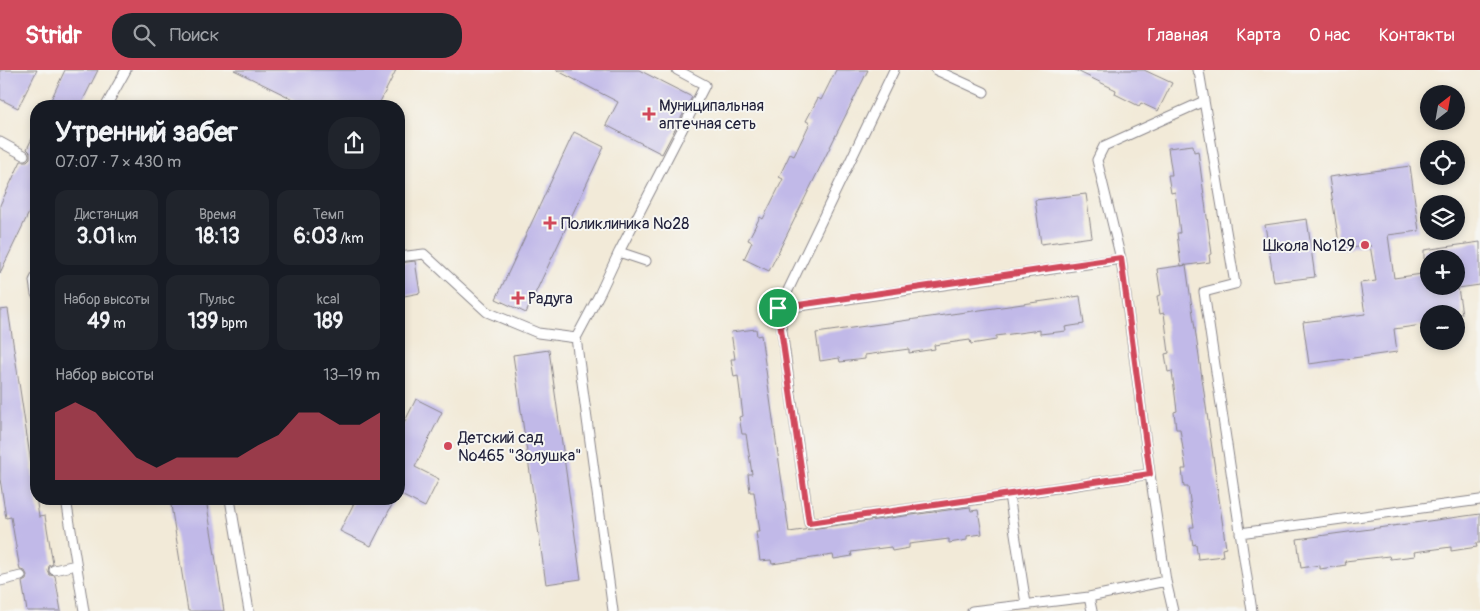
<!DOCTYPE html>
<html lang="ru">
<head>
<meta charset="utf-8">
<style>
  :root { --surface:#171b24; --page:#20242c; --text:#f1f3f6; --muted:#9ea1a6; --accent:#d1495b }
  body { margin:0; font-family:Pangolin,sans-serif; background:var(--page); color:var(--text); height:100vh; display:flex; flex-direction:column; font-size:19px; white-space:nowrap }
  * { box-sizing:border-box; margin:0 }
  p { font-size:16px; color:var(--muted) }
  .icon { flex:none; width:28px; height:28px; fill:none; stroke:currentColor; stroke-width:2; stroke-linecap:round; stroke-linejoin:round }
  .map { position:relative; flex:1; overflow:hidden }
  .sheet { position:absolute; left:30px; top:30px; width:375px; height:405px; display:flex; flex-direction:column; background:var(--surface); border-radius:20px; box-shadow:0 2px 8px #0003 }
  .sheet>* { flex:none }
  .needle { width:32px; rotate:31deg }
  .tools { position:absolute; left:1420px; top:15px; display:grid; gap:10px }
  .tools a { display:grid; place-items:center; width:45px; height:45px; border-radius:50%; background:var(--surface); box-shadow:0 2px 8px #0003; font-size:25px }
  .pin { position:absolute; display:grid; place-items:center; width:42px; height:42px; color:#fff; margin:-21px; border:2px solid #fff; border-radius:50%; box-shadow:0 1px 5px #0007 }
  .round { display:grid; place-items:center; flex:none; width:52px; height:52px; border-radius:20px; background:var(--page) }
  .overview { display:flex; align-items:center; justify-content:space-between; height:85px; padding:0 25px }
  h1 { font-size:28px; font-weight:700; line-height:38px }
  .stats { display:grid; grid-template-columns:repeat(3,1fr); gap:8px; height:85px; padding:5px 25px }
  .stats div { display:grid; align-content:center; border-radius:12px; background:var(--page); text-align:center }
  .stats b { font-size:21px; font-weight:700 }
  .stats small { font-size:14px; font-weight:400 }
  .stats p { font-size:14px }
  .chart { height:140px; padding:10px 25px }
  .chart p { display:flex; justify-content:space-between }
  .chart svg { width:100%; height:90px; margin-top:5px; fill:var(--accent); opacity:.7 }
  header { display:flex; align-items:center; gap:30px; box-sizing:border-box; height:70px; padding:0 25px; background:var(--accent); color:#fff }
  header strong { font-size:24px }
  nav { display:flex; gap:28px; margin-inline-start:auto; font-size:18px }
  .search { width:350px; height:45px; background:var(--page); display:flex; align-items:center; gap:12px; box-sizing:border-box; padding:0 18px; border-radius:20px; color:var(--muted); font-size:19px }
  .map>svg:first-child { display:block }
  .building { fill:#c1b9e8 }
  .lines { fill:none; stroke-linecap:round; stroke-linejoin:round }
  .service-casing { stroke:#8a868a; stroke-width:11 }
  .service { stroke:#fff; stroke-width:9 }
  .route-casing { stroke:#fff; stroke-width:10 }
  .route { stroke:#d1495b; stroke-width:6 }
  .poi-dot { fill:#d1495b; stroke:#f6f6f2; stroke-width:2 }
  .labels { text-anchor:middle; stroke-width:4; stroke-linejoin:round; paint-order:stroke }
  .poi-label { font-size:16px; fill:#22223b; stroke:#f6f6f2; text-anchor:start }
</style>
</head>
<body>
<header>
<strong>Stridr</strong>
<div class="search"><svg class="icon" aria-label="search" viewBox="0 0 24 24"><circle cx="10" cy="10" r="6"/><path d="M15 15l6 6"/></svg>Поиск</div>
<nav><a>Главная</a><a>Карта</a><a>О нас</a><a>Контакты</a></nav>
</header>
<div class="map">
<svg width="1480" height="541" viewBox="0 0 1480 541">
  <rect width="100%" height="100%" fill="#f6f6f2"/>
  <filter id="ink" filterUnits="userSpaceOnUse"><feTurbulence type="fractalNoise" baseFrequency=".02" numOctaves="2"/><feDisplacementMap in="SourceGraphic" scale="10" xChannelSelector="R" yChannelSelector="G"/><feConvolveMatrix kernelMatrix="1 2 1 2 8 2 1 2 1" color-interpolation-filters="sRGB"/></filter>
  <filter id="wash" filterUnits="userSpaceOnUse"><feTurbulence type="fractalNoise" baseFrequency=".0096" numOctaves="4" result="noise"/><feDisplacementMap in="SourceGraphic" scale="20" xChannelSelector="R" yChannelSelector="G"/><feGaussianBlur stdDeviation="1.12" result="paint"/><feColorMatrix in="noise" values="0 0 0 0 0 0 0 0 0 0 0 0 0 0 0 0 0 1.4 0 .05"/><feComposite in="paint" operator="in"/></filter>
  <g filter="url(#wash)">
    <rect width="100%" height="100%" fill="#f2ead8"/>
    <g id="blocks">
      <!-- building -->
      <path class="building" d="M0,0H37L18,38L0,29Z
        M65,0H98L80,36H48Z
        M234,0H396L378,36H307Z
        M556,0H639L692,27L662,84L606,55L618,32Z
        M836,0H868L769,201L744,189L752,172L748,170L760,147L763,149L783,109L779,107L790,84L794,86L810,53L806,51L818,28L821,30Z
        M1075,0H1144L1172,13L1158,41L1141,33L1139,36L1115,24L1116,20Z
        M36,60V128L0,203V135L21,91H27L30,88V82L27,79Z
        M574,62L604,77L526,243L496,229Z
        M1193,75L1194,82L1198,81L1212,184L1209,185L1210,192L1181,196L1177,163H1180L1175,122L1171,123L1168,105H1172L1168,78Z
        M1410,96L1419,161L1388,165L1394,208L1429,203V216H1456V189H1424V180L1480,172V215L1458,218L1462,244H1429V254L1394,259L1397,282L1309,294L1303,252L1365,244L1360,213L1376,211L1370,175L1340,180L1329,107Z
        M1086,124L1092,167L1041,174L1035,130Z
        M1307,149L1315,207L1274,212L1265,155Z
        M415,191L420,223L399,227V193Z
        M1186,195L1226,478L1222,479L1223,486L1198,489L1196,474L1193,475L1190,457H1194L1188,417H1184L1182,399H1186L1180,359H1176L1174,342L1177,341L1172,301L1168,302L1165,284L1169,283L1164,243L1160,244L1157,226L1161,225L1157,199Z
        M1080,226L1084,254L1065,257L1066,261L1040,264V260L996,266V270L971,274L970,270L934,275L935,279L909,283V279L865,285V289L840,292L839,288L820,291L816,263Z
        M8,239L39,447L45,446L53,494L49,496L48,501L50,505L55,506L61,541H27L22,512L26,510L27,505L25,501L20,500L11,447L6,448L0,409V240Z
        M756,259L757,266L761,265L789,462L970,437L971,441L978,440L982,464L967,466V470L949,473V469L909,474V478L892,481L891,477L851,482L852,486L834,489L833,485L772,494L771,490L760,491L756,462H760L754,422H750L748,404H752L746,364H742L739,347L743,346L738,306L734,307L731,289H735L731,262Z
        M549,280L581,509L546,514L513,285Z
        M416,329L442,342L415,397L439,409L425,437L399,424V363Z
        M170,429H206L224,541H188Z
        M356,429H395L371,476L340,461Z
        M1480,444V473H1476L1477,477L1451,481V477L1414,482L1415,486L1390,489L1389,486L1345,491L1346,495L1320,499V495L1301,498L1297,469Z"/>
    </g>
  </g>
  <g filter="url(#ink)">
    <use href="#blocks" fill-opacity="0" stroke="#8a868a" stroke-width="1"/>
    <g class="lines">
      <defs>
        <path id="service" d="M894,0L779,239L809,453L1009,425L1026,534
          M936,0L984,22
          M1197,0L1199,1L1235,214L1204,222L1252,541
          M106,36L126,0
          M0,72L24,85
          M619,182L705,15L677,0
          M399,187L424,184L487,242L538,263L576,268
          M36,207L34,211L36,224
          M779,239L1121,189
          M1150,404L1121,189L1097,90L1104,76L1204,31
          M1009,425L1150,404L1166,511L1173,541
          M66,429L84,541
          M230,429L249,541
          M1240,463L1480,430
          M54,500L76,495
          M0,511L21,506
          M1089,527L1166,511
          M613,541L576,268L600,223L619,182L646,191
          M972,541L1089,527L1092,541"/>
      </defs>
      <!-- service casing -->
      <use href="#service" class="service-casing"/>
      <!-- service -->
      <use href="#service" class="service"/>
    </g>
  </g>
  <g class="lines" filter="url(#ink)">
    <defs>
      <path id="route" d="M1121,188L1150,404L809,453L778,238Z"/>
    </defs>
    <!-- route casing -->
    <use href="#route" class="route-casing"/>
    <!-- route -->
    <use href="#route" class="route"/>
  </g>
  <!-- markers -->
  <g class="poi-dot">
    <path d="M646.5 36.5h5v5h5v5h-5v5h-5v-5h-5v-5h5z"/>
    <path d="M547.5 145.5h5v5h5v5h-5v5h-5v-5h-5v-5h5z"/>
    <circle cx="1365" cy="175" r="5"/>
    <path d="M515.5 220.5h5v5h5v5h-5v5h-5v-5h-5v-5h5z"/>
    <circle cx="448" cy="376" r="5"/>
  </g>
  <g class="labels">
    <!-- poi labels -->
    <g class="poi-label">
      <text x="659" y="41">Муниципальная<tspan x="659" dy="18">аптечная сеть</tspan></text>
      <text x="561" y="159">Поликлиника №28</text>
      <text x="1355" y="181" text-anchor="end">Школа №129</text>
      <text x="528" y="234">Радуга</text>
      <text x="458" y="373">Детский сад<tspan x="458" dy="18">№465 "Золушка"</tspan></text>
    </g>
  </g>
</svg>
<div class="tools">
<a><svg class="needle" viewBox="-14 -14 28 28"><path d="M0-13l5 13h-10z" fill="#e53935"/><path d="M0 13l5-13h-10z" fill="#9ea1a6"/></svg></a>
<a><svg class="icon" aria-label="locate" viewBox="0 0 24 24"><circle cx="12" cy="12" r="6"/><path d="M12 2v4M12 18v4M2 12h4M18 12h4"/></svg></a>
<a><svg class="icon" aria-label="layers" viewBox="0 0 24 24"><path d="M12 4l9 5-9 5-9-5zM3 14l9 5 9-5"/></svg></a>
<a>+</a>
<a>−</a>
</div>
<div class="pin" style="left:778px;top:238px;background:#1e9e55"><svg class="icon" aria-label="arrive" viewBox="0 0 24 24"><path d="M6 21V4h12l-3 4 3 4H6"/></svg></div>
<section class="sheet">
<div class="overview"><div><h1>Утренний забег</h1><p>07:07 · 7 × 430 m</p></div><a class="round"><svg class="icon" aria-label="share" viewBox="0 0 24 24"><path d="M12 15V3M7 8l5-5 5 5M5 13v7h14v-7"/></svg></a></div>
<div class="stats">
<div><p>Дистанция</p><b>3.01<small> km</small></b></div>
<div><p>Время</p><b>18:13</b></div>
<div><p>Темп</p><b>6:03<small> /km</small></b></div>
</div>
<div class="stats">
<div><p>Набор высоты</p><b>49<small> m</small></b></div>
<div><p>Пульс</p><b>139<small> bpm</small></b></div>
<div><p>kcal</p><b>189</b></div>
</div>
<div class="chart"><p><span>Набор высоты</span>13–19 m</p>
<svg viewBox="0 0 160 44" preserveAspectRatio="none"><path d="M0 44V11L10 6L20 11L30 22L40 33L50 38L60 33L70 33L80 33L90 33L100 27L110 22L120 11L130 11L140 17L150 17L160 11V44z"/></svg>
</div>
</section>
</div>
</body>
</html>
